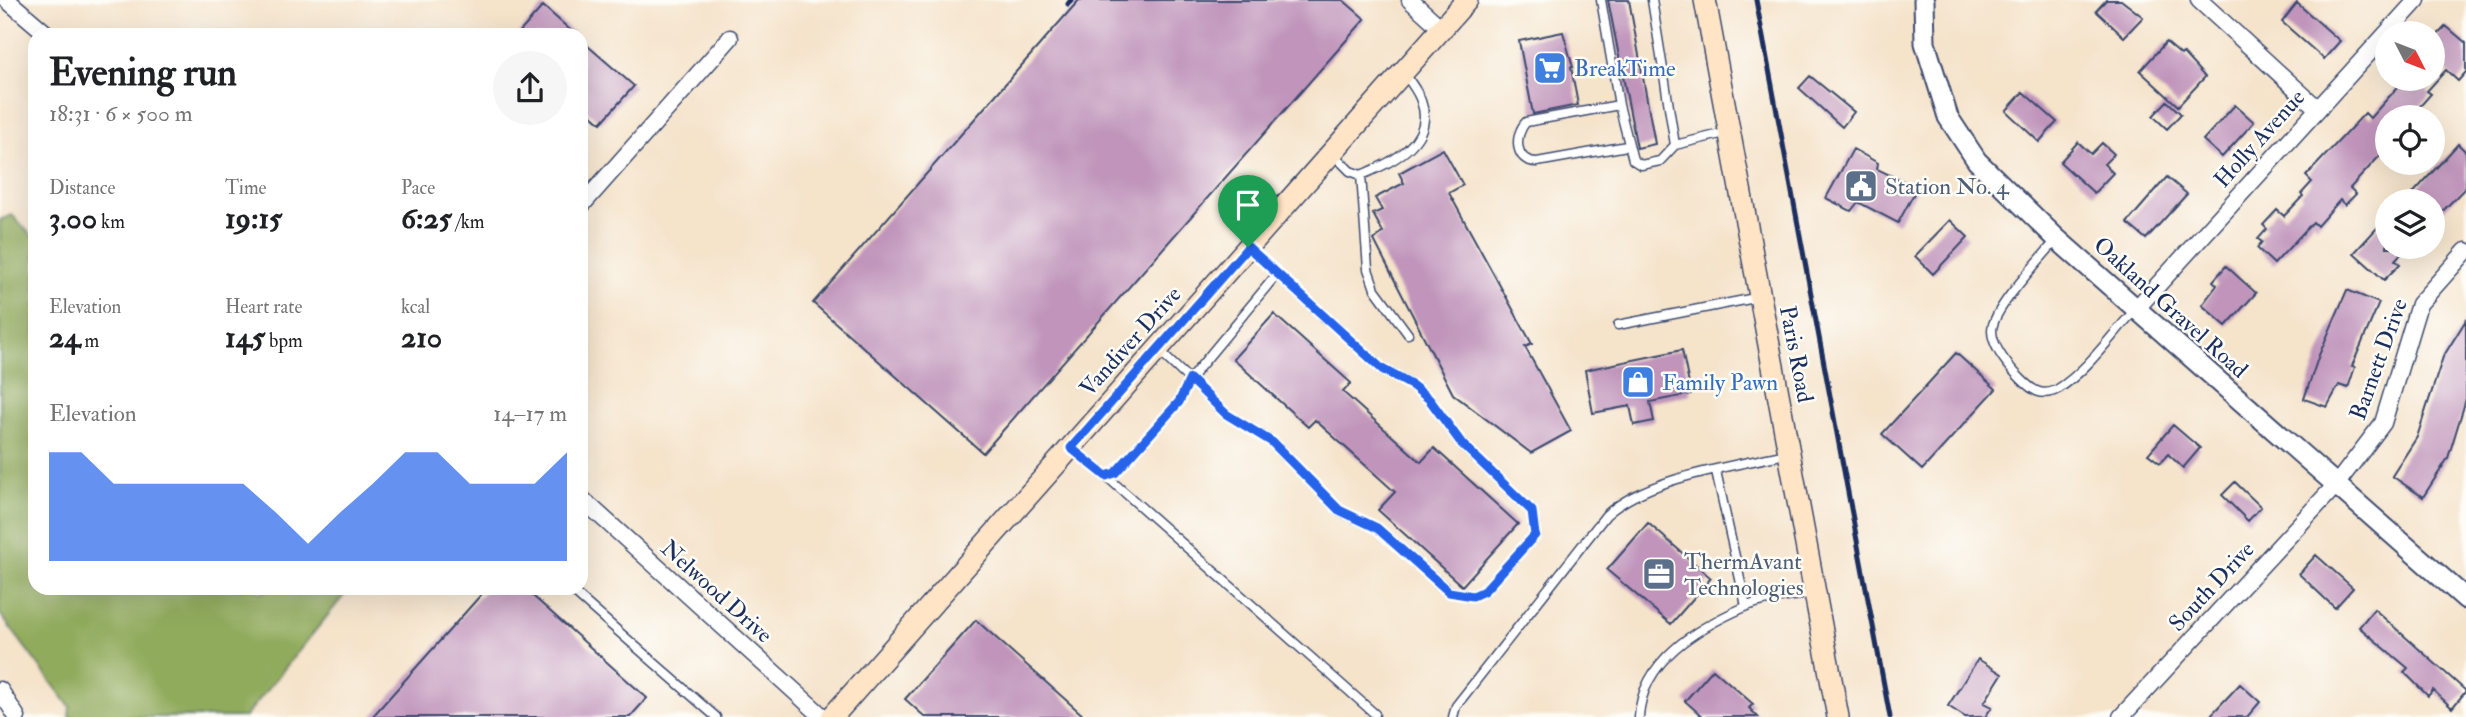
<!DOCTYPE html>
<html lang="en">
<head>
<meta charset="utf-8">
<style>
  :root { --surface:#fff; --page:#f6f6f6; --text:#202124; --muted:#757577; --accent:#2563eb }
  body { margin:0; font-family:"IM FELL Double Pica",serif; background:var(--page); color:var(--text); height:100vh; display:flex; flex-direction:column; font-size:26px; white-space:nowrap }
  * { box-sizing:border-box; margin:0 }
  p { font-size:23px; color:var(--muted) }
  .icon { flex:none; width:38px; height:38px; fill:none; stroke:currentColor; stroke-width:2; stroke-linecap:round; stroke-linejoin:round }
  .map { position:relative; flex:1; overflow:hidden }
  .side { position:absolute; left:28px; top:28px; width:560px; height:567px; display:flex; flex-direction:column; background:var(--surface); border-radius:21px; box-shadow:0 7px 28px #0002 }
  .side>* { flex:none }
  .needle { width:46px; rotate:132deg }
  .fabs { position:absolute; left:2375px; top:21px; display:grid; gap:14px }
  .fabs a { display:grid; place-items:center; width:70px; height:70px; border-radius:50%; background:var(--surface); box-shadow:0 7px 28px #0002; font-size:35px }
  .pin { position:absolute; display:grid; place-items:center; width:60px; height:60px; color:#fff; margin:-72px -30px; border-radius:50% 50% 50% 0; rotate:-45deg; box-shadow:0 0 7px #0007 }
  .pin .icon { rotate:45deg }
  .round { display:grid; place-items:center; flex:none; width:74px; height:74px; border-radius:37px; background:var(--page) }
  .overview { display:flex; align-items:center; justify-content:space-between; height:119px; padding:0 21px }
  h1 { font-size:38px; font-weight:800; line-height:52px }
  .figures { display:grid; grid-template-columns:repeat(3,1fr); gap:10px; height:119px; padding:7px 21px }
  .figures div { display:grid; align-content:center }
  .figures b { font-size:30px; font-weight:800 }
  .figures small { font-size:19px; font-weight:400 }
  .figures p { font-size:19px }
  .chart { height:196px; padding:14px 21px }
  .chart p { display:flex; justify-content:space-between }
  .chart svg { width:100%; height:126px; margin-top:7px; fill:var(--accent); opacity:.7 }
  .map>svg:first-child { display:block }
  .forest { fill:#91ab5d; stroke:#566d5e; stroke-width:2 }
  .building { fill:#c094bb }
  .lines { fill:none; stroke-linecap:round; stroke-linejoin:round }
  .service-casing { stroke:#3c4a6e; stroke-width:11 }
  .minor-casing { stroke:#3c4a6e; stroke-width:19 }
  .tertiary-casing { stroke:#3c4a6e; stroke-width:23 }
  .secondary-casing { stroke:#3c4a6e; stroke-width:24 }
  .service { stroke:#fff; stroke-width:8 }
  .minor { stroke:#fff; stroke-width:16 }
  .tertiary { stroke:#fff; stroke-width:19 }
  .secondary { stroke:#ffe4c6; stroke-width:21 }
  .rail { stroke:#1b2f5e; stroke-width:5 }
  .route-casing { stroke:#fff; stroke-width:14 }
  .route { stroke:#2563eb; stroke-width:9 }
  .labels { text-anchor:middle; stroke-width:5; stroke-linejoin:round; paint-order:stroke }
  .shop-label { font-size:23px; fill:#366cbe; stroke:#fdfcf7; text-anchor:start }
  .street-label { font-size:23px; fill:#1b2f5e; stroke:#fdfcf7 }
  .service-label { font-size:23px; fill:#4e5e75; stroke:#fdfcf7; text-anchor:start }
</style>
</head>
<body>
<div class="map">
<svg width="2466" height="717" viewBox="0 0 2466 717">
  <rect width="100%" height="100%" fill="#fdfcf7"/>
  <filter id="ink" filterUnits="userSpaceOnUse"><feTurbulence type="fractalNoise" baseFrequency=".0143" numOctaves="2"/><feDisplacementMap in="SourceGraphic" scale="14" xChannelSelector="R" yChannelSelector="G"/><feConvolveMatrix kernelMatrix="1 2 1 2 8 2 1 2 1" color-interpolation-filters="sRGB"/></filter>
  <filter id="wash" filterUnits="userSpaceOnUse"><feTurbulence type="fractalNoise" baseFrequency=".00686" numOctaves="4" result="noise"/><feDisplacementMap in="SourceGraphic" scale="28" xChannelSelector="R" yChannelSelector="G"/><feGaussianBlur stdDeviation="1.57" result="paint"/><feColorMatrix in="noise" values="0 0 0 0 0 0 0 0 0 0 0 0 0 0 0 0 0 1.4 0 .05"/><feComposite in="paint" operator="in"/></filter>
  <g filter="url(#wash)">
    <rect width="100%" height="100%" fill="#f5e3ca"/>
    <!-- forest -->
    <path class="forest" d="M12,215L35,239V588H254L261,593L270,588H350L245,717H69L70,707L0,614V220Z"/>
    <g id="blocks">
      <!-- building -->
      <path class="building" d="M1079,0H1343L1365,19L983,453L813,303Z
        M1608,0H1629L1655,144L1637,148Z
        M2106,0H2121L2143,17L2124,37L2096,11Z
        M2297,3L2340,41L2324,59L2282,22Z
        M543,6L576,35H517Z
        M2446,26L2466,43V72L2458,81L2446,70L2427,91L2431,94L2415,112L2410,108L2402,117H2387V148L2350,188L2356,194L2345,205L2340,200L2317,226L2313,222L2274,264L2257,248L2262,242L2258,239L2267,229L2263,225L2277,210L2284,216L2303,196L2301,194L2312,182L2306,176L2365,113L2370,118L2405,79H2432V41Z
        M1563,32L1573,67H1571L1578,105L1533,114L1519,41Z
        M581,40L634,86L601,123L581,105Z
        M2166,42L2181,55L2183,53L2205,77L2178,106L2140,71Z
        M1810,76L1854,112L1842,127L1799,88Z
        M2023,92L2057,122L2039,142L2006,111Z
        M2167,101L2181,114L2167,129L2153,116Z
        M2235,105L2254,122L2222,157L2203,140Z
        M2078,142L2091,154L2102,143L2114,154L2104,164L2113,173L2094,193L2060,162Z
        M2458,144L2466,152V187L2432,222V201H2406Z
        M1443,149L1463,185L1449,193L1532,344L1525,347L1571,431L1531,453L1453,394L1374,240L1383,232L1373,214L1382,210L1375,198L1404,183L1399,173Z
        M1853,149L1878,163L1877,169L1917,188L1898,223L1858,202L1851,211L1826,198Z
        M2167,177L2187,194L2146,239L2127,223Z
        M2387,217V247H2407L2395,260L2400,264L2384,280L2354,253Z
        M1950,220L1968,237L1933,274L1915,256Z
        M2226,266L2256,293L2226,326L2202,305L2217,285L2213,281Z
        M2347,290L2379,303L2352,366L2355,367L2348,388L2339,385L2327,407L2304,399L2319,355Z
        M1274,314L1351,383L1343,392L1421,462L1434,448L1518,524L1462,586L1378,510L1395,492L1315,420L1308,427L1233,359Z
        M2466,320V399L2448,458L2423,497L2392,476L2417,437L2443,357Z
        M1682,350L1691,394L1650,402L1654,421L1634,425L1630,406L1593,413L1585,370Z
        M1956,353L1996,389L1922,470L1882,434Z
        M2173,425L2200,448L2183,468L2168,454L2160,463L2148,454Z
        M2235,482L2261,507L2248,521L2222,495Z
        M1648,523L1711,578L1671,624L1607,570Z
        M2316,555L2353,588L2335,608L2299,574Z
        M487,588H524L647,698L630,717H372Z
        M2374,609L2466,691L2452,708L2433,690L2428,696L2404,672L2408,668L2359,627Z
        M976,620L1085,717H925L905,699Z
        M1978,659L2002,674L1984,703L1992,707L1985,717H1965L1948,706Z
        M1713,669L1753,704L1749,708L1758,717H1703L1685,701Z
        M2240,684L2260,702L2247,717H2209Z"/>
    </g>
  </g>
  <g filter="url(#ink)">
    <use href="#blocks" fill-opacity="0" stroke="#3c4a6e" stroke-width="2"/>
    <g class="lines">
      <defs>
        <path id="service" d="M1601,0L1619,105L1633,160L1641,165L1660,161L1675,145L1729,132
          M1652,0L1675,145
          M1619,105L1526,122C1514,135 1514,162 1537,162L1627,146
          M1332,153L1350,171L1361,175C1392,163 1436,141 1421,101C1418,91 1409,81 1404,72
          M1361,175L1368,269L1375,289L1408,334
          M2057,239C2042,258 1993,308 1992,330C1992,348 2009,367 2021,379C2032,390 2042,398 2058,389C2088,370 2112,334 2136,309
          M1618,325L1760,297
          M1158,350L1226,414L1272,442L1339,511L1377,528L1449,591L1473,596L1484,591L1535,535L1532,511L1462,445L1429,399L1413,386L1382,369L1277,274
          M1071,448L1106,476L1115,473L1179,402L1190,379L1277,274L1249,247
          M1716,471L1746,606
          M1106,476L1375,714
          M569,588L716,717
          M1453,717L1456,706L1606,515C1649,476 1733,467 1789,453
          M1639,717C1642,660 1697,628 1745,607C1765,598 1792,597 1813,593"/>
        <path id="minor" d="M7,0L48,35
          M1410,0L1442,29
          M2199,0L2317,108
          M581,206L730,38
          M2136,309L2417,0
          M581,498L823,717
          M0,690L17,717
          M2121,717L2335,486L2383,423L2419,304L2466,251"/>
        <path id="tertiary" d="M1924,0L1925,43L1948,117L1977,161L2057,239L2466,599"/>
        <path id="secondary" d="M1705,0L1838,717
          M832,717L1467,0"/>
      </defs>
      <!-- service casing -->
      <use href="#service" class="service-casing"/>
      <!-- minor casing -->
      <use href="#minor" class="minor-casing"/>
      <!-- tertiary casing -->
      <use href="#tertiary" class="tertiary-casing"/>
      <!-- secondary casing -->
      <use href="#secondary" class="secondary-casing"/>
      <!-- service -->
      <use href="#service" class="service"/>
      <!-- minor -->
      <use href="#minor" class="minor"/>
      <!-- tertiary -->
      <use href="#tertiary" class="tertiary"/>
      <!-- secondary -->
      <use href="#secondary" class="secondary"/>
      <!-- rail -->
      <path class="rail" d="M1756,0L1890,717
        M1068,4L1071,0"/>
    </g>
  </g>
  <g class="lines" filter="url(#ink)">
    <defs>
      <path id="route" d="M1248,247L1382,369L1413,386L1429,399L1462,444L1532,511L1535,535L1484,591L1473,596L1449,592L1377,528L1339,510L1272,442L1226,414L1190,379L1179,402L1115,473L1106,476L1071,448Z"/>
    </defs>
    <!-- route casing -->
    <use href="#route" class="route-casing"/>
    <!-- route -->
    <use href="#route" class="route"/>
  </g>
  <!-- icons -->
  <defs>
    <symbol id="supermarket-square" viewBox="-11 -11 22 22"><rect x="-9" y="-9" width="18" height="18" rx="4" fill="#3f7fe0" stroke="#fdfcf7"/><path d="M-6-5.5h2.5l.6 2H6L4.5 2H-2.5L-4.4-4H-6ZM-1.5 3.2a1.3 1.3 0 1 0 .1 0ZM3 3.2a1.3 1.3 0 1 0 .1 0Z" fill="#fff"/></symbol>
    <symbol id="civic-square" viewBox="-11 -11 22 22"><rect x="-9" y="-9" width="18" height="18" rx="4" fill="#5c6f8a" stroke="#fdfcf7"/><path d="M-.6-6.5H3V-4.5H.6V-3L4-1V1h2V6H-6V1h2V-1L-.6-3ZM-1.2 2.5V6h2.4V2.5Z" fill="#fff"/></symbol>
    <symbol id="shop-square" viewBox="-11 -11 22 22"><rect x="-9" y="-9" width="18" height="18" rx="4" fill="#3f7fe0" stroke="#fdfcf7"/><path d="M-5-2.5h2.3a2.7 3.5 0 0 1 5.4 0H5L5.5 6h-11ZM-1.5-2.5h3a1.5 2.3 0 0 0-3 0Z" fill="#fff"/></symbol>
    <symbol id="office-square" viewBox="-11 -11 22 22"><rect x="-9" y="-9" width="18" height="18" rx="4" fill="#5c6f8a" stroke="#fdfcf7"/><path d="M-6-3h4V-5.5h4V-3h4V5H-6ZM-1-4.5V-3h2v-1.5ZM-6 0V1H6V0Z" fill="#fff"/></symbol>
  </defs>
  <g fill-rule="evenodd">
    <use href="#supermarket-square" x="1531" y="49" width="38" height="38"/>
    <use href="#civic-square" x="1842" y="167" width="38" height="38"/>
    <use href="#shop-square" x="1619" y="363" width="38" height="38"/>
    <use href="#office-square" x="1640" y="555" width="38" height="38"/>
  </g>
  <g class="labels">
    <!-- shop labels -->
    <g class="shop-label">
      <text x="1574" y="76">BreakTime</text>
      <text x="1662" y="390">Family Pawn</text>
    </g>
    <!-- street labels -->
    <g class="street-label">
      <text transform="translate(2259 138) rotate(-48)" y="8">Holly Avenue</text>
      <text transform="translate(2171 307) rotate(42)" y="8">Oakland Gravel Road</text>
      <text transform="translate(1130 341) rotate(-48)" y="8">Vandiver Drive</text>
      <text transform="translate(1797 354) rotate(79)" y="8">Paris Road</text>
      <text transform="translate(2378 359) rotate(-70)" y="8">Barnett Drive</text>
      <text transform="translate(2211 586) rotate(-47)" y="8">South Drive</text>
      <text transform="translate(717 591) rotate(42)" y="8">Nelwood Drive</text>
    </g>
    <!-- service labels -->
    <g class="service-label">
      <text x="1885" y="194">Station No. 4</text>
      <text x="1684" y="569">ThermAvant<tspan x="1684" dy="26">Technologies</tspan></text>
    </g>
  </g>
</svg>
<div class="fabs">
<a><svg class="needle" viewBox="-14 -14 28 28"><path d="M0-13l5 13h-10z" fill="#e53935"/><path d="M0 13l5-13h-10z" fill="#757577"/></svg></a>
<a><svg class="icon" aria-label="locate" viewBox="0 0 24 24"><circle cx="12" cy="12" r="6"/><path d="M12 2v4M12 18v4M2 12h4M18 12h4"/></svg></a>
<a><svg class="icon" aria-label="layers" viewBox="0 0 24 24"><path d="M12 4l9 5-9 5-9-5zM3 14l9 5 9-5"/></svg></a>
</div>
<div class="pin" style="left:1248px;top:247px;background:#1e9e55"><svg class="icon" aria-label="arrive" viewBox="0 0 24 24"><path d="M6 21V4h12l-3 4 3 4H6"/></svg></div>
<section class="side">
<div class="overview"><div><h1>Evening run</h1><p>18:31 · 6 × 500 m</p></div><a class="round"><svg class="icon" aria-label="share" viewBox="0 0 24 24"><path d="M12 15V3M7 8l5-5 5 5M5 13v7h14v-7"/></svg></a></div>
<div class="figures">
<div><p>Distance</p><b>3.00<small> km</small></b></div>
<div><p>Time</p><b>19:15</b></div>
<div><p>Pace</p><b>6:25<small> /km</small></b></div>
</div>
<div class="figures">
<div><p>Elevation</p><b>24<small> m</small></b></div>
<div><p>Heart rate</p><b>145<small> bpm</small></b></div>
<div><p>kcal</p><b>210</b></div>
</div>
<div class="chart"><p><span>Elevation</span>14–17 m</p>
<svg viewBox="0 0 160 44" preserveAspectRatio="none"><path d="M0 44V6L10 6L20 17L30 17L40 17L50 17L60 17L70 27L80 38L90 27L100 17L110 6L120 6L130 17L140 17L150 17L160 6V44z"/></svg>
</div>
</section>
</div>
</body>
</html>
